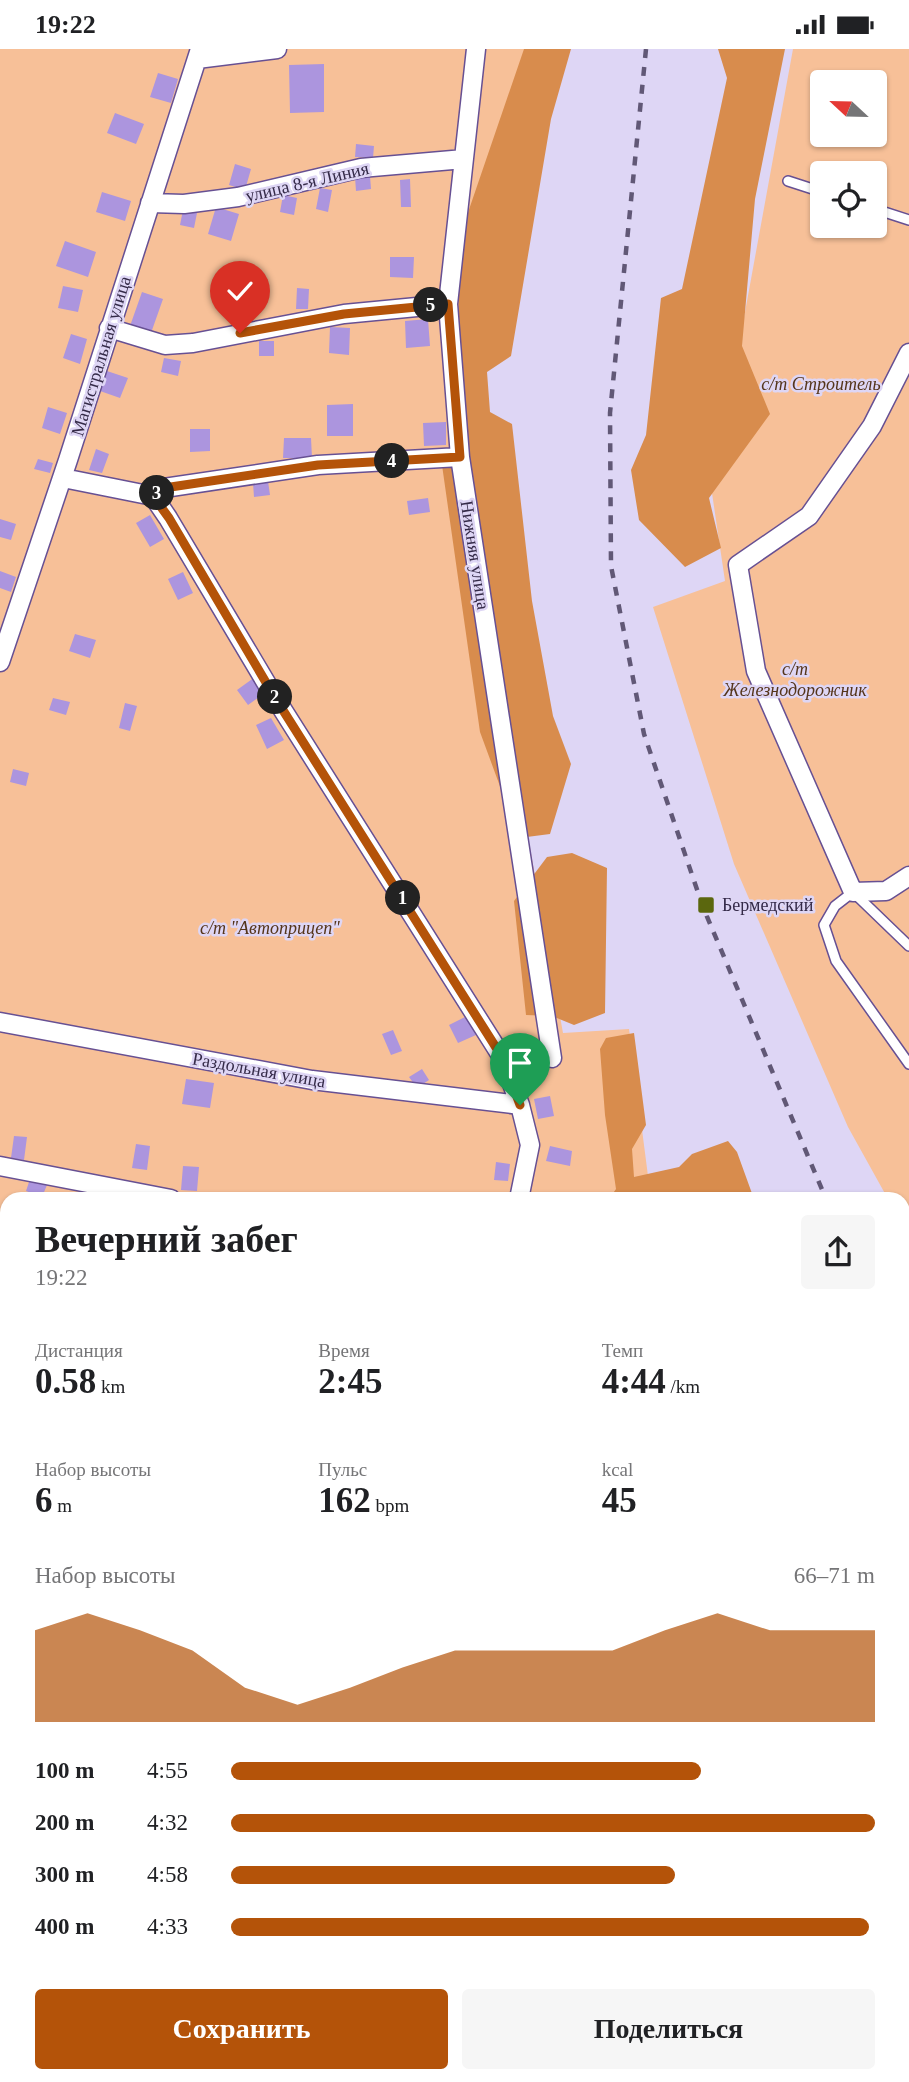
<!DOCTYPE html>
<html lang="ru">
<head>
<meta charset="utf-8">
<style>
  :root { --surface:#fff; --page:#f6f6f6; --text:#202124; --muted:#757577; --accent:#b45309 }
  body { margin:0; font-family:Georgia,serif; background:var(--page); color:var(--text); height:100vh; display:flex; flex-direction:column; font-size:26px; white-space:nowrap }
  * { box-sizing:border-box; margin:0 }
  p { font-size:23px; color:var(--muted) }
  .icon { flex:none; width:38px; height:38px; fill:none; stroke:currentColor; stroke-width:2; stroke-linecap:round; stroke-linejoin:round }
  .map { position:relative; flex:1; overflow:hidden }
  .details { position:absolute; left:0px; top:1143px; width:910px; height:891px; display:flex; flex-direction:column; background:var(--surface); border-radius:21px 21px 0 0; box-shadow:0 2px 5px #0004 }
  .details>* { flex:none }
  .needle { width:46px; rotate:292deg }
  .controls { position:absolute; left:810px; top:21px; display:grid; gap:14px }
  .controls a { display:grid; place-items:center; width:77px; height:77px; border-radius:7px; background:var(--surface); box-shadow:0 2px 5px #0004; font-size:35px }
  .pin { position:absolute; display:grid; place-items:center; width:60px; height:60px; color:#fff; margin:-72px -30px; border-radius:50% 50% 50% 0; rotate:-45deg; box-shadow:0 0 7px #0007 }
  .pin .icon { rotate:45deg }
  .km { position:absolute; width:35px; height:35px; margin:-18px; border-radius:50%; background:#222; color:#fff; font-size:19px; line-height:35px; text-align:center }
  .round { display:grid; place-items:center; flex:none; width:74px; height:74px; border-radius:7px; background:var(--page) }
  .head { display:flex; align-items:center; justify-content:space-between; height:119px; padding:0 35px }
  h1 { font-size:38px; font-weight:700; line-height:52px }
  .metrics { display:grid; grid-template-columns:repeat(3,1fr); gap:10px; height:119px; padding:7px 35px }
  .metrics div { display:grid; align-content:center }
  .metrics b { font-size:35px; font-weight:700 }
  .metrics small { font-size:19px; font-weight:400 }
  .metrics p { font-size:19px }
  .chart { height:196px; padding:14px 35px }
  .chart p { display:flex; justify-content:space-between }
  .chart svg { width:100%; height:126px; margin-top:7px; fill:var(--accent); opacity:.7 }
  .cta { display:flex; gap:14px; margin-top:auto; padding:14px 35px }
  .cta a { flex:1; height:80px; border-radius:7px; background:var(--accent); color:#fff; font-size:28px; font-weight:700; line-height:80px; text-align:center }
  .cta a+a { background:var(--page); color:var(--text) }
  ul { padding:0 35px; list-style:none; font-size:23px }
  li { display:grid; grid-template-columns:112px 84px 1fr; align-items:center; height:52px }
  li i { height:18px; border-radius:9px; background:var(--accent) }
  .status { display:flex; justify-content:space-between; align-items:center; height:49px; padding:0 35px; background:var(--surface); direction:ltr }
  .status svg { height:19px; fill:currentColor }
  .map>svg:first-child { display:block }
  .green { fill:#f7c098; fill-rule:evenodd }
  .forest { fill:#d88c4d }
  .building { fill:#ac95de }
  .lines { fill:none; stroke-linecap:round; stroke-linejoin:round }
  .service-casing { stroke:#675093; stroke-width:12 }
  .minor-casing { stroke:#675093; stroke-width:21 }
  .service { stroke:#fff; stroke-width:9 }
  .minor { stroke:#fff; stroke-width:18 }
  .rail { stroke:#615876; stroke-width:4.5; stroke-dasharray:9 9; stroke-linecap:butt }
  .route-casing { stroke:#fff; stroke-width:14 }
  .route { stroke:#b45309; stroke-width:9 }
  .poi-dot { fill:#5b670e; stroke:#ded6f5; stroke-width:2.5 }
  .labels { text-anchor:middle; stroke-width:5; stroke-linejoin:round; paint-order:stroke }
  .street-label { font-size:18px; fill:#342a48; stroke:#ded6f5 }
  .park-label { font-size:18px; font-style:italic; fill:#55351b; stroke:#ded6f5 }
  .poi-label { font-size:18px; fill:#342a48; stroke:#ded6f5; text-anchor:start }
</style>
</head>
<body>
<div class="status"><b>19:22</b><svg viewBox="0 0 49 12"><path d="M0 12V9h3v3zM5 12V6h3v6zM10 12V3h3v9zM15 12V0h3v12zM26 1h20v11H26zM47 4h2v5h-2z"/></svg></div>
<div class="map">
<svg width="909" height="2033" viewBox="0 0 909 2033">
  <rect width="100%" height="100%" fill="#ded6f5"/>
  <!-- green -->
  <path class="green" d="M0,0H548L461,412L563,984L629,980L648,1127L638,1150H7V2026H903V1583L909,1589V2033H0Z
    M793,0H909V1188L903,1177V1150H888L848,1078L734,815L653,558L725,532L712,444ZM822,33H875V86H822ZM822,124H875V177H822Z"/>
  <!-- forest -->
  <path class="forest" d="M524,0H571L551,70L511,307L487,323L490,363L512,375L532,552L553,667L571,715L550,785L519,789L480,683L441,409L457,402L455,328L462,181Z
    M718,0H785L755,150L742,297L770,365L709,449L721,499L685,518L639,471L631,421L646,386L661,249L682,240L727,29Z
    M572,804L607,819L605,964L574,976L552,967L526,966L514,852L547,808Z
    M634,984L646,1076L632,1100L634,1128L679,1118L692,1105L728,1092L737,1103L754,1150H609L616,1140L605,1066L600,1000L606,989Z
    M903,1345L909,1353V1672L903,1677Z
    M0,1728L7,1730V1803L0,1801Z
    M717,2027H769L767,2033H715Z"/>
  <!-- building -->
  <path class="building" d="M324,15V63L290,64L289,16Z
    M158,24L178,30L171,54L150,48Z
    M115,64L144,75L136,95L107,84Z
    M356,95L374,97L373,109L355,108Z
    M235,115L251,120L245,141L229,136Z
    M370,127L371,140L356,142L355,128Z
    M410,130L411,158H401L400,131Z
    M320,139L332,141L328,163L316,160Z
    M102,143L131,152L125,172L96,163Z
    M283,146L297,149L294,166L280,163Z
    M216,158L239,165L231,192L208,185Z
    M183,161L197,164L194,179L180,176Z
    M65,192L96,203L88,228L56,217Z
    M390,208H414L413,229L390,228Z
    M63,237L83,241L78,263L58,259Z
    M297,239L309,240L308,260H296Z
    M142,243L163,250L151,284L130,277Z
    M428,270L430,297L406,299L405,272Z
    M330,278L350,279L349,306L329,304Z
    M71,285L87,290L80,315L63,309Z
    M259,292H274V307H259Z
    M164,309L181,312L178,327L161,323Z
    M107,322L128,329L120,349L100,342Z
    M353,355V387H327V356Z
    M48,358L67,364L60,385L42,379Z
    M446,373V396L424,397L423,374Z
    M190,380H210V402L190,403Z
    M284,389H311L312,409H283Z
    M96,400L109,405L102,424L89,421Z
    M38,410L53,414L50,424L34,420Z
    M268,432L270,446L254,448L253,434Z
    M428,449L430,463L409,466L407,452Z
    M150,466L164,490L150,498L136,474Z
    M0,470L16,475L11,491L0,488Z
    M0,522L16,528L11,543L0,539Z
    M183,523L193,544L178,551L168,530Z
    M75,585L96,591L90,609L69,602Z
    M255,628L266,643L248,656L237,641Z
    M53,649L70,653L66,666L49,661Z
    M125,654L137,657L130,682L119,679Z
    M271,669L284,691L267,700L256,676Z
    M13,720L29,724L26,737L10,733Z
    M467,967L476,986L458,994L449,976Z
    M393,981L402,1002L391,1006L382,985Z
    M422,1020L429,1031L417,1039L409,1028Z
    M186,1030L214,1034L210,1059L182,1055Z
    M550,1047L554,1067L538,1070L534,1050Z
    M14,1087L27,1088L24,1111L11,1109Z
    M136,1095L150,1097L147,1121L132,1119Z
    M550,1097L572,1102L570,1117L546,1112Z
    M496,1113L510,1115L508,1132L494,1131Z
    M183,1117L199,1118L197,1142L181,1141Z
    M30,1130L47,1136L42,1148L26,1142Z
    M0,1240L7,1241V1258L0,1257Z
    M2,1428L7,1429V1440L0,1439Z
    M0,1910L5,1911L2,1934L0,1933Z
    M903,1958L909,1959V1978L903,1977Z
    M205,2026H224L223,2033H204Z
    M247,2026H264L263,2033H245Z
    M460,2026H491L488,2033H477Z"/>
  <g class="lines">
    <defs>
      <path id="service" d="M788,132L822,143
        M875,160L909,171
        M909,897L853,843L835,857L824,876L836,912L909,1015"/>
      <path id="minor" d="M476,0L448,255L460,408L552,1009
        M197,10L277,0
        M150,154L184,155L238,148L361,119L464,110
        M109,279L165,296L193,294L344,265L448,255
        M909,304L872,377L809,467L738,516L756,622L853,843L886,842L909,827
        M63,429L153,447L168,469L274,647L502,1008L520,1056L530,1096L519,1150
        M153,447L164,439L318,416L460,408
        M0,613L68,411L200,0
        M0,973L312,1031L520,1056
        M0,1117L171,1150
        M0,1272L7,1273
        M0,1420L7,1421
        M0,1578L7,1579
        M0,1724L7,1726
        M0,1950L7,1952
        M325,2026L353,2033
        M716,2033L718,2026
        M782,2033L784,2026"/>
    </defs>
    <!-- service casing -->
    <use href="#service" class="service-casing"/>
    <!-- minor casing -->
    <use href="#minor" class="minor-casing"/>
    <!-- service -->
    <use href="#service" class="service"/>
    <!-- minor -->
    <use href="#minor" class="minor"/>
    <!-- rail -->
    <path class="rail" d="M646,0L610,364L611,517L644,685L703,858L826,1150
      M903,1297L909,1307"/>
  </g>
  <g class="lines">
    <defs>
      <path id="route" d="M240,284L344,265L448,255L460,408L318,416L164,439L153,447L169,469L274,647L502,1008L520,1056"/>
    </defs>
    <!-- route casing -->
    <use href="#route" class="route-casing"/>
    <!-- route -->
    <use href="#route" class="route"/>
  </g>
  <!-- markers -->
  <rect class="poi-dot" x="697" y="847" width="18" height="18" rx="3.5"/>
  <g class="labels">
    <!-- street labels -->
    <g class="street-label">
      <text transform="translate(307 133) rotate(-13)" y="6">улица 8-я Линия</text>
      <text transform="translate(101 307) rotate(-73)" y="6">Магистральная улица</text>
      <text transform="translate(475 506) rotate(81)" y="6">Нижняя улица</text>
      <text transform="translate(259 1021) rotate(10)" y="6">Раздольная улица</text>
    </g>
    <!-- park labels -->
    <g class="park-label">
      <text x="821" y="341">с/т Строитель</text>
      <text x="795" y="626">с/т<tspan x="795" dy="21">Железнодорожник</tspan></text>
      <text x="270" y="885">с/т "Автоприцеп"</text>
    </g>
    <!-- poi labels -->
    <g class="poi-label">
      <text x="722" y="862">Бермедский</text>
    </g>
  </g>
</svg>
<div class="controls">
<a><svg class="needle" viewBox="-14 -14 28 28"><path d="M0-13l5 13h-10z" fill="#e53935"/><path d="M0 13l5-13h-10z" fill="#757577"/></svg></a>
<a><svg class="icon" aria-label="locate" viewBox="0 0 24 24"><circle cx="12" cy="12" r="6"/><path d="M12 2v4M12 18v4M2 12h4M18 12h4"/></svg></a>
</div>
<div class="pin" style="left:520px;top:1056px;background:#1e9e55"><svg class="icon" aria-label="arrive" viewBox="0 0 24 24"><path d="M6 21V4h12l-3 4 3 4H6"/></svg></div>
<div class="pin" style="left:240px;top:284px;background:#d93025"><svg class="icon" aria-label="check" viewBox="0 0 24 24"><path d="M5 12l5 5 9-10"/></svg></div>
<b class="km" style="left:403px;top:849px">1</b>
<b class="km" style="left:275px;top:648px">2</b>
<b class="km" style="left:157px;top:444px">3</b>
<b class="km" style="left:392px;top:412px">4</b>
<b class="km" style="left:431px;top:256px">5</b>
<section class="details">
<div class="head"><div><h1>Вечерний забег</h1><p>19:22</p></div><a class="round"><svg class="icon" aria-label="share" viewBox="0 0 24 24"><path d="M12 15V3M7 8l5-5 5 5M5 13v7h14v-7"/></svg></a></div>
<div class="metrics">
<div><p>Дистанция</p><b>0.58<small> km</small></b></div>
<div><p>Время</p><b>2:45</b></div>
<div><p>Темп</p><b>4:44<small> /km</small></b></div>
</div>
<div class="metrics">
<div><p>Набор высоты</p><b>6<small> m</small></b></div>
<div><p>Пульс</p><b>162<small> bpm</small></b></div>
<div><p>kcal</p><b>45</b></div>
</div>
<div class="chart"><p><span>Набор высоты</span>66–71 m</p>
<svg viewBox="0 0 160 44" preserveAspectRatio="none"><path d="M0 44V12L10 6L20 12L30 19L40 32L50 38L60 32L70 25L80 19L90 19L100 19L110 19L120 12L130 6L140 12L150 12L160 12V44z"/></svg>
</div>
<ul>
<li><b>100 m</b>4:55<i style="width:73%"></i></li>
<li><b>200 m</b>4:32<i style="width:100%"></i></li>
<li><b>300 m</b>4:58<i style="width:69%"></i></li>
<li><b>400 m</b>4:33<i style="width:99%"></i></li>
</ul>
<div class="cta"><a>Сохранить</a><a>Поделиться</a></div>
</section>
</div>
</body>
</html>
